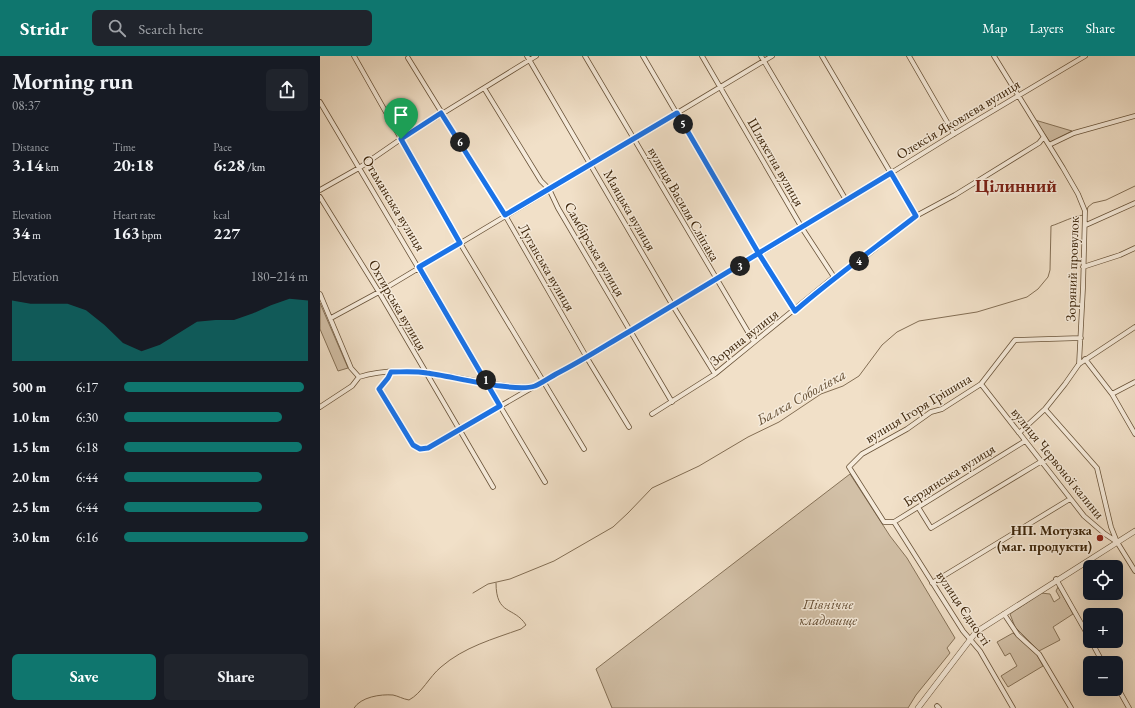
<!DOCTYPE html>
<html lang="en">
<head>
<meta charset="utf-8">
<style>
  :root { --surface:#171b24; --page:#20242c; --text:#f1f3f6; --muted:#9ea1a6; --accent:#0f766e }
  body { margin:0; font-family:"EB Garamond",serif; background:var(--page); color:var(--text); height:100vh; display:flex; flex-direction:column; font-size:15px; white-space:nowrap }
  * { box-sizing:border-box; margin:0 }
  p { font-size:13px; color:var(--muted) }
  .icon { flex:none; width:22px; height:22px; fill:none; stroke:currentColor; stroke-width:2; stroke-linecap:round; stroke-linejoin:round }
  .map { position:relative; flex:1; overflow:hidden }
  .panel { display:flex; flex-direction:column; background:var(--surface); width:320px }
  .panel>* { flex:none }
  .controls { position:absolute; left:763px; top:504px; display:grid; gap:8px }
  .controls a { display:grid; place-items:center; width:40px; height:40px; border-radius:6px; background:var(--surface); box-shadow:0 4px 16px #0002; font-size:20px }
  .pin { position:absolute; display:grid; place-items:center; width:34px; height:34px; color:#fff; margin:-41px -17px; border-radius:50% 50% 50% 0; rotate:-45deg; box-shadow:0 0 4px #0007 }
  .pin .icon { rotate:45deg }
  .km { position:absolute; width:20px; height:20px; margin:-10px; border-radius:50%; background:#222; color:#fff; font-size:11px; line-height:20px; text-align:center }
  .round { display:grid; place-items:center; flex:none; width:42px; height:42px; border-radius:6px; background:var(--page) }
  .head { display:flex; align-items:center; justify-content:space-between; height:68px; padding:0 12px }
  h1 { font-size:22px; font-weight:700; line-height:30px }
  .stats { display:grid; grid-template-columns:repeat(3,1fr); gap:6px; height:68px; padding:4px 12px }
  .stats div { display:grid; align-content:center }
  .stats b { font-size:17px; font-weight:700 }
  .stats small { font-size:11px; font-weight:400 }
  .stats p { font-size:11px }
  .chart { height:112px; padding:8px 12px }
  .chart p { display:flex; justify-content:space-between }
  .chart svg { width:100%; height:72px; margin-top:4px; fill:var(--accent); opacity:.7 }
  .action { display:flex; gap:8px; margin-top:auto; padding:8px 12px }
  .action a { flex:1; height:46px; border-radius:6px; background:var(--accent); color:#fff; font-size:16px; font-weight:700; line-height:46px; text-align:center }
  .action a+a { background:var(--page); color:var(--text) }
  ul { padding:0 12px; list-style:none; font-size:13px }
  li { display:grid; grid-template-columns:64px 48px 1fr; align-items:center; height:30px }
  li i { height:10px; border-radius:5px; background:var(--accent) }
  header { display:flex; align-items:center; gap:24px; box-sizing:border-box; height:56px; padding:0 20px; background:var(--accent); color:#fff }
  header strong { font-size:19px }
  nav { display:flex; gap:22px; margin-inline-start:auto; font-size:14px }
  .search { width:280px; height:36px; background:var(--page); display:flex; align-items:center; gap:10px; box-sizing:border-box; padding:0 14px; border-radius:6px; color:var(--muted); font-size:15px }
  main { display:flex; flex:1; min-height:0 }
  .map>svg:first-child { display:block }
  .green { fill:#d2c0a7; stroke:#867258 }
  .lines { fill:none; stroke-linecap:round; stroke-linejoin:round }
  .stream { stroke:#836e54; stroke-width:1 }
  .minor-casing { stroke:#685238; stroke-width:5.5 }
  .tertiary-casing { stroke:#685238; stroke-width:6 }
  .minor { stroke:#f6ebdb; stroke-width:4 }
  .tertiary { stroke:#f6ebdb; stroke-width:5 }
  .route-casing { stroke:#fff; stroke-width:8 }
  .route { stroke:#1a73e8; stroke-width:5 }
  .poi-dot { fill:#8f2418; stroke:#f6ebdb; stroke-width:1.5 }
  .labels { text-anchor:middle; stroke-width:3; stroke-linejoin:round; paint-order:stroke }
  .street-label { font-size:14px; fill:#3b2308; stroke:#f6ebdb }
  .poi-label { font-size:14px; font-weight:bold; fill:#3b2308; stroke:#f6ebdb; text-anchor:end }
  .park-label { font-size:14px; font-style:italic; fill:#614a30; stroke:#f6ebdb }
  .water-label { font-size:15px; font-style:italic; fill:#654f34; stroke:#f6ebdb }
  .district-label { font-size:18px; font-weight:bold; fill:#7a1f14; stroke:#f6ebdb }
</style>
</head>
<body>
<header>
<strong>Stridr</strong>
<div class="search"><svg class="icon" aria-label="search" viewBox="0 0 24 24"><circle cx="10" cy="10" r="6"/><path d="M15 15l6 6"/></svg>Search here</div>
<nav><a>Map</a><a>Layers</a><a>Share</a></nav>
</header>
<main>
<section class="panel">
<div class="head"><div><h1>Morning run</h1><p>08:37</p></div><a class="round"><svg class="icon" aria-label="share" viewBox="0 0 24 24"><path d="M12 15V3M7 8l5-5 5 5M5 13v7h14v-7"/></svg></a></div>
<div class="stats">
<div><p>Distance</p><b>3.14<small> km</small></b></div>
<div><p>Time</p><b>20:18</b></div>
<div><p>Pace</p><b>6:28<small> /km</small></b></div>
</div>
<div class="stats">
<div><p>Elevation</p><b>34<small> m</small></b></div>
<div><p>Heart rate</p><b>163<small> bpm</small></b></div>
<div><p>kcal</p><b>227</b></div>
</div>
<div class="chart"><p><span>Elevation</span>180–214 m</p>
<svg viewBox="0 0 160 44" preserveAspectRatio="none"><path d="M0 44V7L10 9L20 9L30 9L40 13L50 22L60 33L70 38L80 34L90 27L100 20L110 19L120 19L130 15L140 10L150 6L160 7V44z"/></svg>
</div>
<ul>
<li><b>500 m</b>6:17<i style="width:98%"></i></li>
<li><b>1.0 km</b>6:30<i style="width:86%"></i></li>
<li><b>1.5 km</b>6:18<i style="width:97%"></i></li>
<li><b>2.0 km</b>6:44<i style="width:75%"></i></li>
<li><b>2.5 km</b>6:44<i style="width:75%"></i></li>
<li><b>3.0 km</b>6:16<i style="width:100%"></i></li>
</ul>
<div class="action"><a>Save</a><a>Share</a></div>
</section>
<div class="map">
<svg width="815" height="652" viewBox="0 0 815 652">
  <rect width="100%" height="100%" fill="#f1e0c8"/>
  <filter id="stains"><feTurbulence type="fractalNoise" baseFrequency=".005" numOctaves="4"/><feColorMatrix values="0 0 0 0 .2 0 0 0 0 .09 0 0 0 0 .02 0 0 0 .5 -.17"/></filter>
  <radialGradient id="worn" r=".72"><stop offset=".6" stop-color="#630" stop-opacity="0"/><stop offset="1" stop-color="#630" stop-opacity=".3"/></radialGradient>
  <!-- green -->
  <path class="green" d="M715,64L752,75L730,86Z
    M0,247L28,312L18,315L0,273Z
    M530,418L570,480L587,502L635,582L627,592L630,597L596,639L588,652H292L276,613Z
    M738,531L753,558L733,571L740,584L719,595L695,571L690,558L721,537L730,538L734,546L740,542L736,535Z
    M693,577L717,599L723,610L688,631L681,620L697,610L690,597L685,600L677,586Z"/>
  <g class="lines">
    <!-- stream -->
    <path class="stream" d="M766,158L768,151L773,147L786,144L815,130
      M153,537L168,528L190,523L234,505L293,471L308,457L332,432L379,410L428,381L459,366L501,338L523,330L539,320L562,289L577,276L599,265L657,256L707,241L718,233L728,221L730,214L731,170C741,167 753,160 764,159
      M34,652C41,641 60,638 73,639C78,640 83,643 89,644C102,637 109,621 121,611C144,591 173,583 201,573L206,569C194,550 176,560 176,527"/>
    <defs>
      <path id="minor" d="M34,0L140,187L264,393
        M207,0L353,250L395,318
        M265,0L434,286
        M323,0L439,198L475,255
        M382,0L482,172L514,221
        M441,0L526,144
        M502,0L596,160
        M589,0L634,78
        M674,0L743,112L758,138L765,155L763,232L759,308
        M88,2L185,159L267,302L309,371
        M164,32L221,125L229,133L238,152L352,346
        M0,46L225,426
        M729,89L754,77L815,60
        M0,134L39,112L81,83L216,0
        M0,141L59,236L173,431
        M766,169L815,147
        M763,211L800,199L815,192
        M0,238L31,312L39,321
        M11,262L59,236L452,0
        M765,303L792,338L815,378
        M71,316L68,322L59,333L93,389L100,393L108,392L215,330L267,302L482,172L634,78L765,0
        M39,321C79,308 124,320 164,326C180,329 196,332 212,330
        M661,328L764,460L785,478L797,486L815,515
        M792,338L815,326
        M0,351L32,330L39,321
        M725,353L777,412L791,471L797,486
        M332,358L395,318L514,221L536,208L596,160L635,139L719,87L723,82
        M699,377L725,353L745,328L759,308L815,271
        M705,385L574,466H564L529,411L542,398L587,373L611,356L622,353L661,328L695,284L761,282
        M598,451L611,472L722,405
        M574,466L643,575L660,595L693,652
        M736,523L770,583
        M612,527L750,443
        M684,558L698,579L719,598L751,652
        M771,585L783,607
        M796,629L809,652
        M617,650L619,652"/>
      <path id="tertiary" d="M598,652L656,576L815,475"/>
    </defs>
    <!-- minor casing -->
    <use href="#minor" class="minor-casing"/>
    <!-- tertiary casing -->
    <use href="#tertiary" class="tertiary-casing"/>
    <!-- minor -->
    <use href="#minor" class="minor"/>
    <!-- tertiary -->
    <use href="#tertiary" class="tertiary"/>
  </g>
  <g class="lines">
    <defs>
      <path id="route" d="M81,83L140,187L99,211L180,350L108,392L100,393L93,389L59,333L68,322L71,316C83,316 95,315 107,317C131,320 195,337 215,330C222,327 229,322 236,318C262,305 286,289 312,274C399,222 485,169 571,117L596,160C555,192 514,221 475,255L439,198L357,57L185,159L121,57L81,83"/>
    </defs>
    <!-- route casing -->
    <use href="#route" class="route-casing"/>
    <!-- route -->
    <use href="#route" class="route"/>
  </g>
  <!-- markers -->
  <circle class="poi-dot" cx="780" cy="482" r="4"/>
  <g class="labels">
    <!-- street labels -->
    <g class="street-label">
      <text transform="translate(638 63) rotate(-31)" y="5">Олексія Яковлєва вулиця</text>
      <text transform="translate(456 106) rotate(60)" y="5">Шляхетна вулиця</text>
      <text transform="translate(74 147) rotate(59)" y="5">Отаманська вулиця</text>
      <text transform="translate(364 148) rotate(60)" y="5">вулиця Василя Сліпака</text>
      <text transform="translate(310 154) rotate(60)" y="5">Маяцька вулиця</text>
      <text transform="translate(275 193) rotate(60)" y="5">Самбірська вулиця</text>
      <text transform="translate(227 211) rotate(60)" y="5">Луганська вулиця</text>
      <text transform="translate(752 213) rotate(-88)" y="5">Зоряний провулок</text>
      <text transform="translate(78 249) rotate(60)" y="5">Охтирська вулиця</text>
      <text transform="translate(424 281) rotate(-38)" y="5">Зоряна вулиця</text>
      <text transform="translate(598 352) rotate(-31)" y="5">вулиця Ігоря Грішина</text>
      <text transform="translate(738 407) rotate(51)" y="5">вулиця Червоної калини</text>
      <text transform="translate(629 419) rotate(-32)" y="5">Бердянська вулиця</text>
      <text transform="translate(644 552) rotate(56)" y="5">вулиця Єдності</text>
    </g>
    <!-- poi labels -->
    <g class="poi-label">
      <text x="772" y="479">НП. Мотузка<tspan x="772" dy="16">(маг. продукти)</tspan></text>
    </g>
    <!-- park labels -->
    <g class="park-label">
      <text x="508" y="553">Північне<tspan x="508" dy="16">кладовище</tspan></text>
    </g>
    <!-- water labels -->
    <g class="water-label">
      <text transform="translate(481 341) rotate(-29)" y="5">Балка Соболівка</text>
    </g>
    <!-- district labels -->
    <g class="district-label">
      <text x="696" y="136">Цілинний</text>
    </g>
  </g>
  <rect width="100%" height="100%" filter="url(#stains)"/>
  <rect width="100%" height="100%" fill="url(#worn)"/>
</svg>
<div class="controls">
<a><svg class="icon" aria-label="locate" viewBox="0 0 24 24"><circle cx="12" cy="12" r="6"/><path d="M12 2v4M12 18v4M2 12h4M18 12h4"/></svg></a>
<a>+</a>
<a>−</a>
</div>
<div class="pin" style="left:81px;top:83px;background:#1e9e55"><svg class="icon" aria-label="arrive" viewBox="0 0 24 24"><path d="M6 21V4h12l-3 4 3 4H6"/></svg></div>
<b class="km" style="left:166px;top:324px">1</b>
<b class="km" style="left:420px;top:210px">3</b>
<b class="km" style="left:539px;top:205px">4</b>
<b class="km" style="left:363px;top:68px">5</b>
<b class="km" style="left:140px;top:86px">6</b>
</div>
</main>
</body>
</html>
